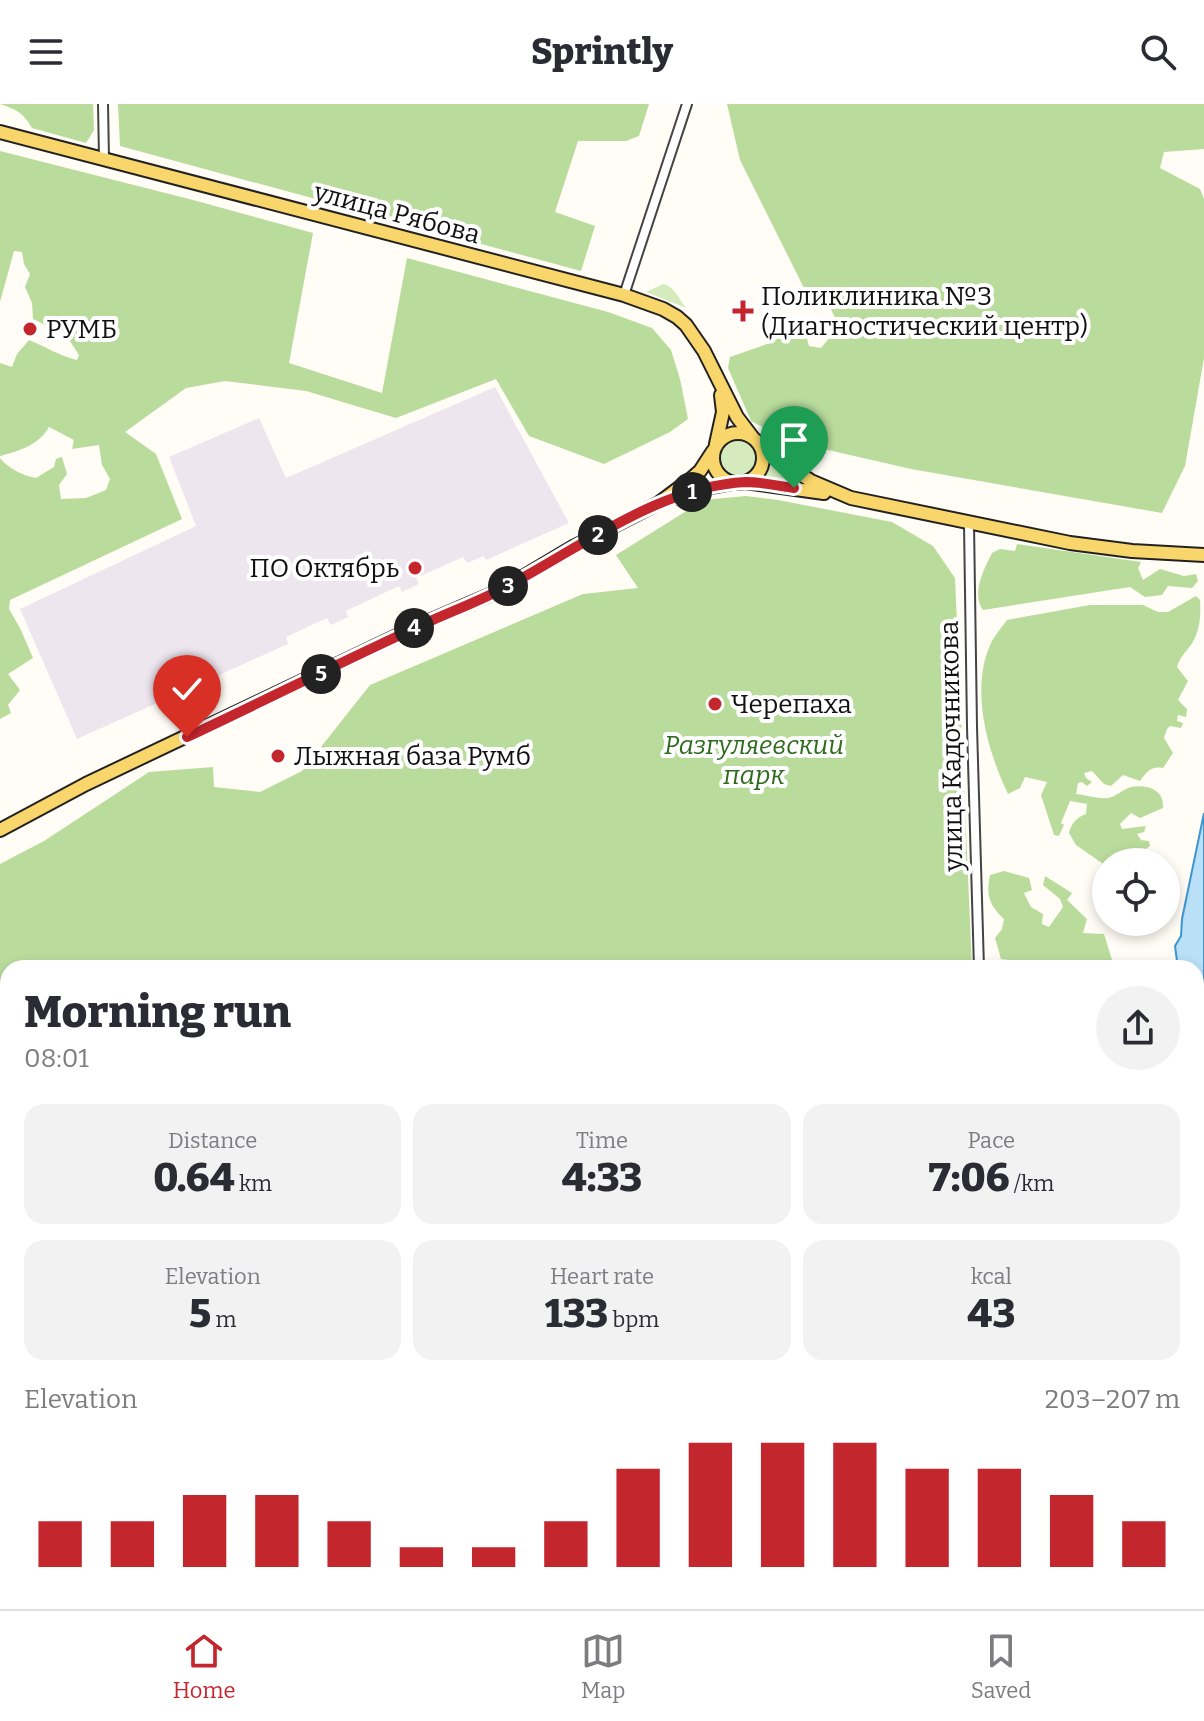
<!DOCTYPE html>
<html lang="en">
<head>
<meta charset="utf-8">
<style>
  :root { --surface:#fff; --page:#f2f2f3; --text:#2b2b33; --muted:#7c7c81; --line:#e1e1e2; --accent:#c4262e }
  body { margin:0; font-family:Bitter,serif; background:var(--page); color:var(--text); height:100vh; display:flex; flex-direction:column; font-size:30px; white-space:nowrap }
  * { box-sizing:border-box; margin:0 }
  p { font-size:26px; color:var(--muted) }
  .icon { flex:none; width:44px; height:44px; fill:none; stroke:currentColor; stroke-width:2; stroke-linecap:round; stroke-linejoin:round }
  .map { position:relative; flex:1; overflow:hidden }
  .details { position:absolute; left:0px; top:856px; width:1204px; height:650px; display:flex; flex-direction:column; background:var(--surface); border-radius:24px 24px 0 0; box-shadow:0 4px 12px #0003 }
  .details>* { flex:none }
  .fabs { position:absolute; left:1092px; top:744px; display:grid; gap:16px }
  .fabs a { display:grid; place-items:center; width:88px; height:88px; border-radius:50%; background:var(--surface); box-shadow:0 4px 12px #0003; font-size:40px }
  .pin { position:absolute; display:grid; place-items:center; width:68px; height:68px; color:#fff; margin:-82px -34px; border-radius:50% 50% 50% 0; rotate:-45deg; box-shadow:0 0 8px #0007 }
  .pin .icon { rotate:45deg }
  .km { position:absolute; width:40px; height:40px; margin:-20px; border-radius:50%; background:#222; color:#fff; font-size:22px; line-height:40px; text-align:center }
  .round { display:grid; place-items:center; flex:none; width:84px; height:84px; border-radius:42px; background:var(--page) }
  .headline { display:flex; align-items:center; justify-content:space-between; height:136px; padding:0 24px }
  h1 { font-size:44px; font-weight:800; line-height:60px }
  .metrics { display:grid; grid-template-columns:repeat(3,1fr); gap:12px; height:136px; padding:8px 24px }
  .metrics div { display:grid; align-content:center; border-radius:20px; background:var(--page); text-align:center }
  .metrics b { font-size:40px; font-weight:800 }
  .metrics small { font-size:22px; font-weight:400 }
  .metrics p { font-size:22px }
  .chart { height:224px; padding:16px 24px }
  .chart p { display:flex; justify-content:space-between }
  .chart svg { width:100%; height:144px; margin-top:8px; stroke:var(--accent); stroke-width:6 }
  header { display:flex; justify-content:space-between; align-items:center; height:104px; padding:0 24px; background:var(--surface); font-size:36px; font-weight:800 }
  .dock { display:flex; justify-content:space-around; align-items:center; height:112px; border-top:2px solid var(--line); background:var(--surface); font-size:22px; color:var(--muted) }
  .dock a { display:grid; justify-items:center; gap:4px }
  .dock .on { color:var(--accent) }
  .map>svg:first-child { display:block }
  .industrial { fill:#eee6ef }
  .green { fill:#d5ebbd }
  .forest { fill:#b9dc9c }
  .water { fill:#b9e0f7; stroke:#3f96cf; stroke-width:2 }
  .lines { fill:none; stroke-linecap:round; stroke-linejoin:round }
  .minor-casing { stroke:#444; stroke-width:12 }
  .primary-casing { stroke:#222; stroke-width:16 }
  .minor { stroke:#fff; stroke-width:8 }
  .primary { stroke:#f9d66b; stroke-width:12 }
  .route-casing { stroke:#fff; stroke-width:16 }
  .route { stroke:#c4262e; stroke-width:10 }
  .poi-dot { fill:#c4262e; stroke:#fff; stroke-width:3 }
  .labels { text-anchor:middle; stroke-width:8; stroke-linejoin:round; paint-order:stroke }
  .street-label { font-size:26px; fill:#111; stroke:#fff }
  .poi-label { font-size:26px; fill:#111; stroke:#fff; text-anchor:start }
  .park-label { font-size:26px; font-style:italic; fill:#2f6b1f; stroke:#fff }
</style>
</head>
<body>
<header><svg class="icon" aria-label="menu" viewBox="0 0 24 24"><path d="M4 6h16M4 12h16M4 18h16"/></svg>Sprintly<svg class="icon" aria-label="search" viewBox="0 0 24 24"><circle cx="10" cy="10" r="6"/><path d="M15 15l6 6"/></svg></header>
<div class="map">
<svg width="1204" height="1505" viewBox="0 0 1204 1505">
  <rect width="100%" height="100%" fill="#fffdf5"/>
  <!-- industrial -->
  <path class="industrial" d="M495,283L569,419L486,456L484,452L467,459L463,453L416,474L419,480L402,488L399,482L346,507L348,513L331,521L327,514L286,533L288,540L77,635L20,505L196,422L169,353L259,314L286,374Z"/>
  <!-- green -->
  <path class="green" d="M663,180C674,182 680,196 686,204L646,188Z
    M717 354a20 20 0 1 1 40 0a20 20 0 1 1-40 0Z
    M769,355L804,380L760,374L766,366Z"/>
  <!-- forest -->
  <path class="forest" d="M0,0H93L94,26L86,39L32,24C22,7 16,6 0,0Z
    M118,0H649L639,32L626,37H578L555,108L595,122L581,167L120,42Z
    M727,0H1204V45L1164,48L1160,64L1200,85L1204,95V254L1185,362L1162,409L911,365L789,337L751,317L728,264L730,253L773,238L794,223L805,227L809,242L821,244L830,233L836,216L829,201L805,186L740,56Z
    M0,47L193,96L313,129L289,259L382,289L407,154L608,208L652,224L671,246L680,275L688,315L670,328L604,360L529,332L496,275L396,314L306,287L225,277L186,284L125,328L156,350L182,415L10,496L9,505L20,524L33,554L8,570L20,586L8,601L11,609L0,615V354C9,365 22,371 36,374L54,363L56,355L62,353L67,370L59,381L61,395L86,394L106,386L110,375L102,361L99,341L72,345L74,336L49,323C39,341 19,347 0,352V259L12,263L17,250L29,236C46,243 60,252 77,256L79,251L66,231L33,215L32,199L25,183L30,170L24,160L22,148L14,147L0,198Z
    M746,392L778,396L892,418L933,442L955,474L972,864H8V1476L0,1478V760L44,737L149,668L213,663L214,683L260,688L302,667L370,581L583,490L638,484L616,451L704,396Z
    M1017,440L1141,458L1138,464L1143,476L1160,465L1184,472L1196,470L1198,477L1192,484L1168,482L1162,491L1145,493L1130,483L983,506C971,490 984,465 992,449L1000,445L1015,447Z
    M1196,492L1200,496C1201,513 1200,527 1191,541C1185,549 1180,553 1177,563L1188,577L1178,596L1187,605L1186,613L1178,611L1177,617L1183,619L1181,624L1170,622L1167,625L1164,634L1173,649L1163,664C1151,662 1147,667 1140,677L1123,671L1111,682L1104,680L1092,667L1084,669L1086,674L1092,678L1087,682L1082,678L1078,679L1076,690C1086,691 1098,695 1108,694C1116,693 1123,685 1131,683C1147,680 1165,686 1163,704L1140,714L1131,709L1120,720L1122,725L1146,722L1144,728L1137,730L1141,736L1149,737L1150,742L1146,745L1140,744L1136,751L1130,755L1131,758H1106V762L1076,741L1069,729C1071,720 1077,713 1086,710L1087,700L1070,697L1061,719L1064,721L1059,732L1054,731L1041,691L1047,678L1025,673L1020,684L1008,690C987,646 969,583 992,537C996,530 1002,523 1007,516L1090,501H1143L1158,508H1168Z
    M1004,767L1029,774L1032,786L1024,789L1031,803L1043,810L1042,820L1049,823L1063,803L1060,795L1043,781L1045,772L1072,789L1067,796L1087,815L1083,829L1104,830L1112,856L1117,864H1012L1009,856L1001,855L995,834L1002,825L1004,815C989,801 986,792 990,771Z
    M1204,1252V1466L1196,1467V1265Z
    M104,1498H149L147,1501L150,1505H96Z
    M182,1498H223L236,1505H167Z
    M411,1498H452L457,1505H412Z
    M565,1498H959L964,1503L961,1505H559Z"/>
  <!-- water -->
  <path class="water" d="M1204,709V1252L1196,1265V1088L1198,1068L1196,1065V864H1175L1177,857L1175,842L1181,832L1182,815Z
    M40,1498H104L96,1505H22Z
    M509,1498H552L551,1505H509Z
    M1034,1498H1123L1121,1505H1031Z"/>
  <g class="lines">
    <defs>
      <path id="minor" d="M103,0L104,55
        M624,191L687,0
        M969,419L972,623L979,864"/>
      <path id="primary" d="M0,28L624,191L663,205L677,213L686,221L704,247L737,313L753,334
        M713 354a25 25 0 1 1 50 0a25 25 0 1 1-50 0Z
        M757,338L786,361L811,377L851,394L1070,439L1132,447L1204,451
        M716,340L723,308L721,291
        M745,378L824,389
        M673,394L706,384L733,379
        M0,726L86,680L422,520L501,486L575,442L659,399L691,375L700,367L713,347"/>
    </defs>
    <!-- minor casing -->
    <use href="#minor" class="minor-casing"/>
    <!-- primary casing -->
    <use href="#primary" class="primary-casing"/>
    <!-- minor -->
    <use href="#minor" class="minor"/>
    <!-- primary -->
    <use href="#primary" class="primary"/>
  </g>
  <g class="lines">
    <defs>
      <path id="route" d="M187,633C266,596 345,556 424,520C450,508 477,498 502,485C577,446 659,382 746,378C761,378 779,382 794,384"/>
    </defs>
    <!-- route casing -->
    <use href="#route" class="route-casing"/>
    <!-- route -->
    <use href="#route" class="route"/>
  </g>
  <!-- markers -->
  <g class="poi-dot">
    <path d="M739 195h8v8h8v8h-8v8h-8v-8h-8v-8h8z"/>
    <circle cx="30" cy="225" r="8"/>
    <circle cx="415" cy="464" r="8"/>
    <circle cx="715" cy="600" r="8"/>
    <circle cx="278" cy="652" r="8"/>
  </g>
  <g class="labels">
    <!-- street labels -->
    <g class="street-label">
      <text transform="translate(397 109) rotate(15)" y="9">улица Рябова</text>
      <text transform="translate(951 642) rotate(-91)" y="9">улица Кадочникова</text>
    </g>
    <!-- poi labels -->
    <g class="poi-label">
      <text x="761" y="201">Поликлиника №3<tspan x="761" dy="30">(Диагностический центр)</tspan></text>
      <text x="46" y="234">РУМБ</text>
      <text x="399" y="473" text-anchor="end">ПО Октябрь</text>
      <text x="731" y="609">Черепаха</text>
      <text x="294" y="661">Лыжная база Румб</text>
    </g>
    <!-- park labels -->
    <g class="park-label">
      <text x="754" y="650">Разгуляевский<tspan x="754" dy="30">парк</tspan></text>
    </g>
  </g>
</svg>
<div class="fabs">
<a><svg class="icon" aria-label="locate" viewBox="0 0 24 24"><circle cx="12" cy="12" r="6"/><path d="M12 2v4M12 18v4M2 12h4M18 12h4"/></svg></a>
</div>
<div class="pin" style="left:794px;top:384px;background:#1e9e55"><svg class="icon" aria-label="arrive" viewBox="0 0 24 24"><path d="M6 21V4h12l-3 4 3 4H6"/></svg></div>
<div class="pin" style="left:187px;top:633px;background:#d93025"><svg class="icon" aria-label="check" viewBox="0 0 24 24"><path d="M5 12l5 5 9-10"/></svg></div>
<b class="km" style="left:692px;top:388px">1</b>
<b class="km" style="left:598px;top:431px">2</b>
<b class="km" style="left:508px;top:482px">3</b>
<b class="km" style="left:414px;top:524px">4</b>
<b class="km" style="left:321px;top:570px">5</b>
<section class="details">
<div class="headline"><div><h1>Morning run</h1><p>08:01</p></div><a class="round"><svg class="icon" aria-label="share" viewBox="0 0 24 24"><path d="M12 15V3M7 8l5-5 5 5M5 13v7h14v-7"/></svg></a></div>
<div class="metrics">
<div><p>Distance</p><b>0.64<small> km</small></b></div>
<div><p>Time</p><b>4:33</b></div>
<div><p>Pace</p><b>7:06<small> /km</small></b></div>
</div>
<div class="metrics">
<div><p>Elevation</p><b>5<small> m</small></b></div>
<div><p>Heart rate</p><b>133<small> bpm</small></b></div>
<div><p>kcal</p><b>43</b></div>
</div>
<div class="chart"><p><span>Elevation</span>203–207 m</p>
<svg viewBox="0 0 160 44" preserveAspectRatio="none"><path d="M5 44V30M15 44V30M25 44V22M35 44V22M45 44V30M55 44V38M65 44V38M75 44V30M85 44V14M95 44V6M105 44V6M115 44V6M125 44V14M135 44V14M145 44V22M155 44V30"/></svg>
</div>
</section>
</div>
<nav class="dock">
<a class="on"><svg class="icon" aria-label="home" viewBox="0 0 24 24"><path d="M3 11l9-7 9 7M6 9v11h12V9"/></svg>Home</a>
<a><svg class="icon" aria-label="map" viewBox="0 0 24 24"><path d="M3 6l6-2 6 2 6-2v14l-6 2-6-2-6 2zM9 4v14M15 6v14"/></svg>Map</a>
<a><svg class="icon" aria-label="saved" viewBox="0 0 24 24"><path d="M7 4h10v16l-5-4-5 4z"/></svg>Saved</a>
</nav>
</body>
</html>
